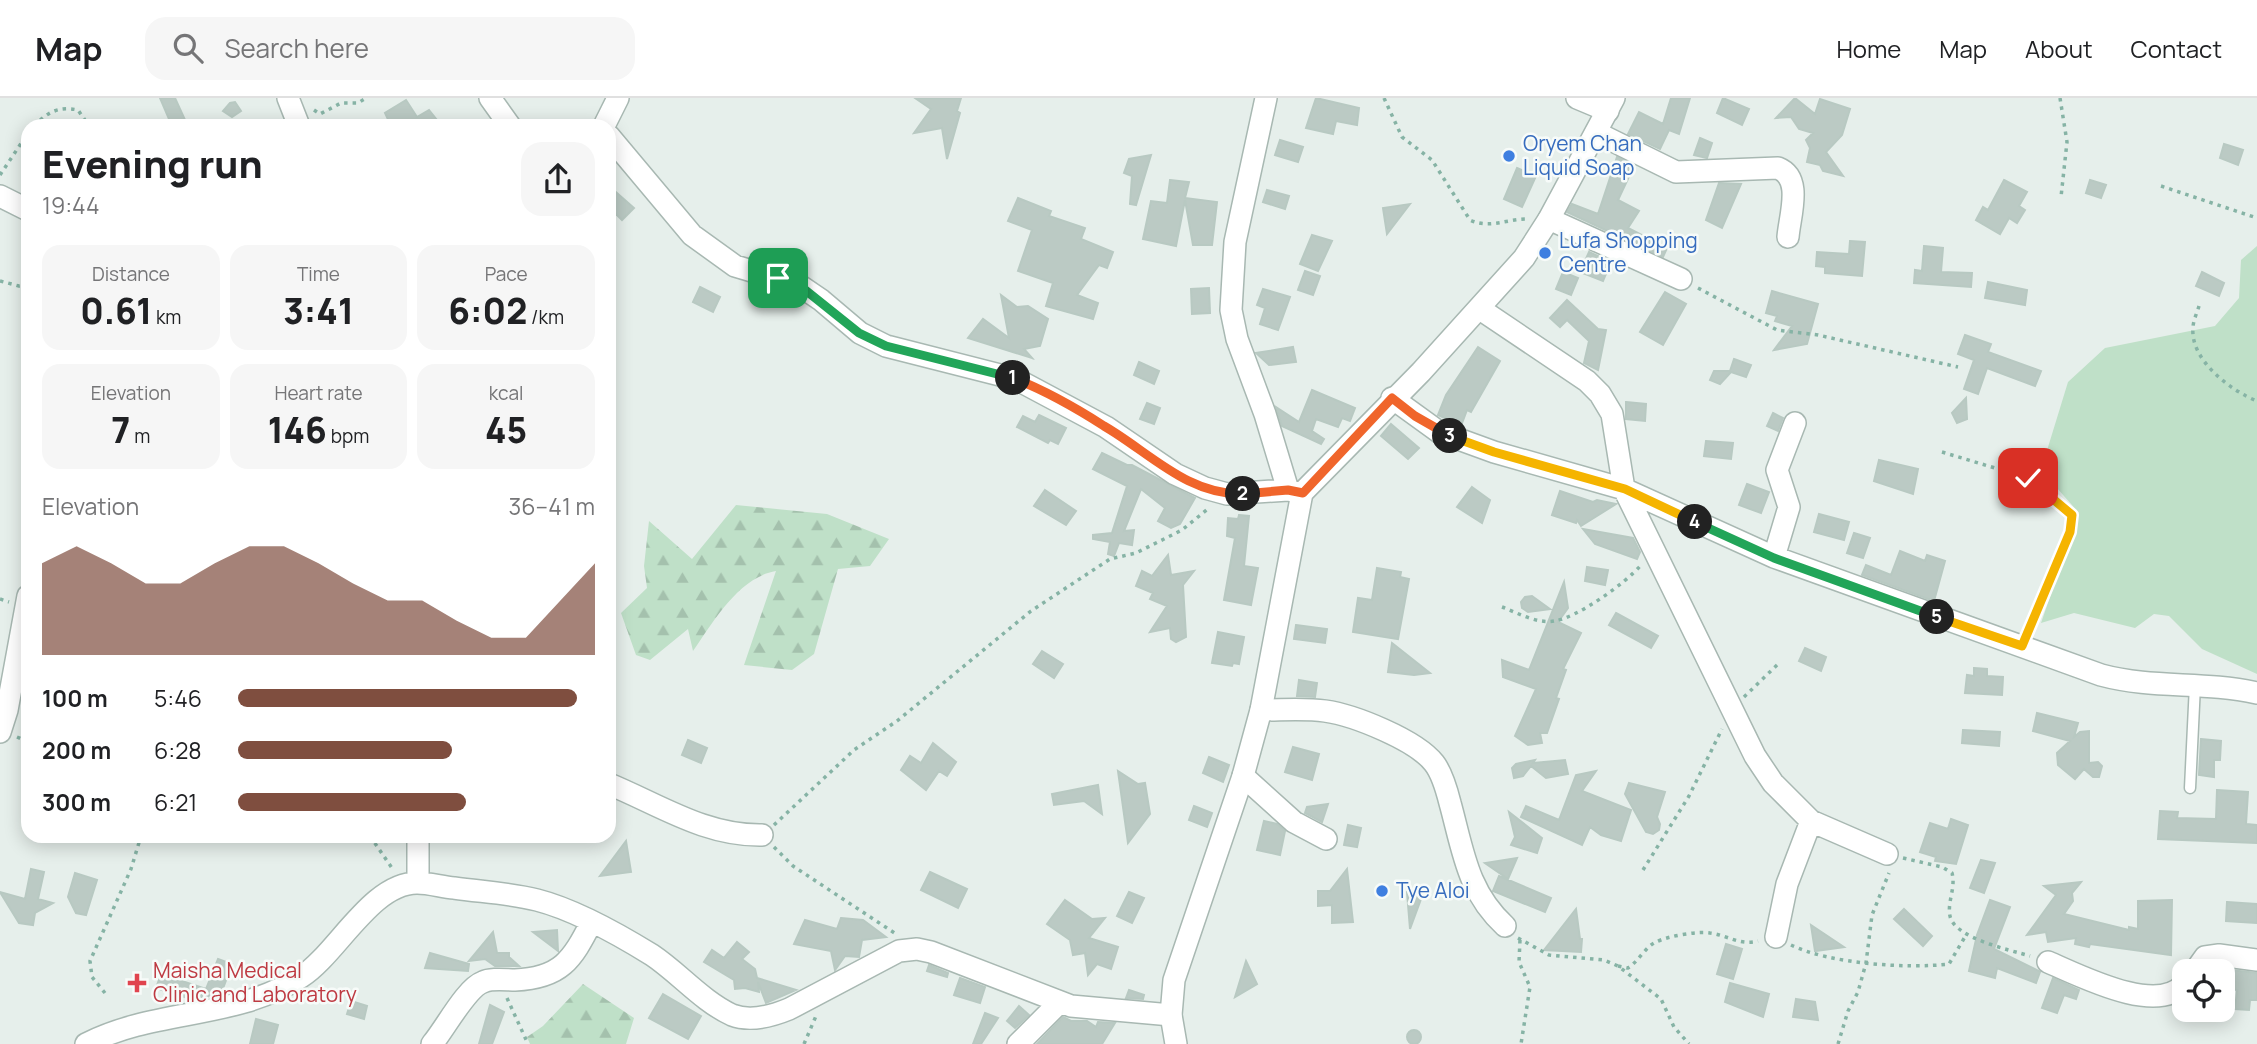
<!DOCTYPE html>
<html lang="en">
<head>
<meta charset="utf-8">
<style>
  :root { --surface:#fff; --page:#f6f6f6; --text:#202124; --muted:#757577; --line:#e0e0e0; --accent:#7f4e3f }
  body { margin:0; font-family:Manrope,sans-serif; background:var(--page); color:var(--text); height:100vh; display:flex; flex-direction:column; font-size:26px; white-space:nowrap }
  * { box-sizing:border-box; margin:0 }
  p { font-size:23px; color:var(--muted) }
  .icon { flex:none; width:38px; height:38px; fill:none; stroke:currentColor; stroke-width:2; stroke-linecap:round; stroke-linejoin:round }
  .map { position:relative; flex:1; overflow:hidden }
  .drawer { position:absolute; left:21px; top:21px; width:595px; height:724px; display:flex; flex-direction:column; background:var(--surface); border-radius:21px; box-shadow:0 4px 18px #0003 }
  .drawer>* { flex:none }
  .controls { position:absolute; left:2172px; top:861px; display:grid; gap:14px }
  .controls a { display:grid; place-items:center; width:63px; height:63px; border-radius:14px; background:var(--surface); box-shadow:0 4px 18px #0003; font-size:35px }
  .pin { position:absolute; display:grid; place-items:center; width:60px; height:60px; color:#fff; margin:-30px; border-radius:14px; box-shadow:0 4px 10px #0006 }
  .km { position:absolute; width:35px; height:35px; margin:-18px; border-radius:50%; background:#222; color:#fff; font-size:19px; line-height:35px; text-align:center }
  .round { display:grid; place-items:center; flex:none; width:74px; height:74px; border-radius:21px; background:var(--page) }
  .summary { display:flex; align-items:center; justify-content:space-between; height:119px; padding:0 21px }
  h1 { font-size:38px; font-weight:800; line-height:52px }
  .stats { display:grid; grid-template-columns:repeat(3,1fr); gap:10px; height:119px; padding:7px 21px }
  .stats div { display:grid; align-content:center; border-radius:18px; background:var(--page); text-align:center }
  .stats b { font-size:35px; font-weight:800 }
  .stats small { font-size:19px; font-weight:400 }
  .stats p { font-size:19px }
  .chart { height:196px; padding:14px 21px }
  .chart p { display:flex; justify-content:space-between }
  .chart svg { width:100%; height:126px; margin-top:7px; fill:var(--accent); opacity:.7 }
  ul { padding:0 21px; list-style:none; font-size:23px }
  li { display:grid; grid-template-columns:112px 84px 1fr; align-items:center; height:52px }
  li i { height:18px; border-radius:9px; background:var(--accent) }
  header { display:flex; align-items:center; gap:42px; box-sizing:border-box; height:98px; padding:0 35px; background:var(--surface); border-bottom:2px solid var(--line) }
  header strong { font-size:33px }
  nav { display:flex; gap:38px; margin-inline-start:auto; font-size:24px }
  .search { width:490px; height:63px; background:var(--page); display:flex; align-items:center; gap:18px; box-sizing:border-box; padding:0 24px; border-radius:21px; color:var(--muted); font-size:26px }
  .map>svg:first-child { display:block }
  .green { fill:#bfe0c8 }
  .forest { fill:url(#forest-firs) }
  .building { fill:#bbcac4; stroke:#b8c9c2; stroke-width:2 }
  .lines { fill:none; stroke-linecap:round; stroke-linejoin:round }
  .service-casing { stroke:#a8b8b2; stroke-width:13 }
  .minor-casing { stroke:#a8b8b2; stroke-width:24 }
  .tertiary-casing { stroke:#a8b8b2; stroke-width:24 }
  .path { stroke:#86b3a5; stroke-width:3.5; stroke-dasharray:3.5 5; stroke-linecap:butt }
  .service { stroke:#fff; stroke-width:10 }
  .minor { stroke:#fff; stroke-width:21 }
  .tertiary { stroke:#fff; stroke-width:21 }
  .split-1-casing { stroke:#fff; stroke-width:14 }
  .split-2-casing { stroke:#fff; stroke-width:14 }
  .split-3-casing { stroke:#fff; stroke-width:14 }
  .split-4-casing { stroke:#fff; stroke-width:14 }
  .split-5-casing { stroke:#fff; stroke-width:14 }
  .split-6-casing { stroke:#fff; stroke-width:14 }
  .split-1 { stroke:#22a559; stroke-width:9 }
  .split-2 { stroke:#f0652b; stroke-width:9 }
  .split-3 { stroke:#f0652b; stroke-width:9 }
  .split-4 { stroke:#f5b400; stroke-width:9 }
  .split-5 { stroke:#22a559; stroke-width:9 }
  .split-6 { stroke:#f5b400; stroke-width:9 }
  .shop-dot { fill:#3f7fe0; stroke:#f7fbf9; stroke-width:2.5 }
  .health-dot { fill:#e0444e; stroke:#f7fbf9; stroke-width:2.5 }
  .labels { text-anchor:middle; stroke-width:5; stroke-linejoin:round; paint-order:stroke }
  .shop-label { font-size:21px; fill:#366cbe; stroke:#f7fbf9; text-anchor:start }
  .health-label { font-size:21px; fill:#be3a42; stroke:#f7fbf9; text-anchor:start }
</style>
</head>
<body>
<header>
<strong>Map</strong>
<div class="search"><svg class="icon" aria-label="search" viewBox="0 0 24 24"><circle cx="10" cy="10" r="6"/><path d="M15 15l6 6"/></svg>Search here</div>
<nav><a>Home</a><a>Map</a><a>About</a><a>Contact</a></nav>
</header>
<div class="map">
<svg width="2257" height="946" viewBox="0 0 2257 946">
  <defs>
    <pattern id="forest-firs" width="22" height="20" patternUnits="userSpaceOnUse" patternTransform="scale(1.75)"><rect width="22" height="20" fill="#bfe0c8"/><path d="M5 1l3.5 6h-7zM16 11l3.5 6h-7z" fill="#a4c1ad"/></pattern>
  </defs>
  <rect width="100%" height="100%" fill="#e6efeb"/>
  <!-- green -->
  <path class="green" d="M2257,148V576L2202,551L2169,518L2154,516L2135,530L2074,515L2041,525L2079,415L2041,372L2068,284L2105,250L2215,228L2239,200L2241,162Z"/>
  <!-- forest -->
  <path class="forest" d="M736,407L827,416L889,441L870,468L838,471L814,556L792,572L744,567L776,473C739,479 713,524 693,553L688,531L650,562L636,557L621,515L647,490L644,468L649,423L692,461Z
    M583,886L634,920L626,946H530L527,939L543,928Z"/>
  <!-- building -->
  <path class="building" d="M160,0H175L186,24L172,28Z
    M915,0H961L957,13L960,15L947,61L942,30L914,35L931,11Z
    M1316,0L1359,10L1357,27L1336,23L1333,36L1306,30Z
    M1671,0H1690L1679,36L1669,32L1660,51L1628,36L1639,14L1663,26Z
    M1723,0L1749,11L1742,27L1717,15Z
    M1795,0L1815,16L1820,1L1850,11L1842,37L1826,54L1843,78L1823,73L1820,67L1807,64L1810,50L1806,42L1813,35L1799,31L1791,19L1776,20Z
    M406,2L417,19L429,12L437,22L429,28H391L385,15Z
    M235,4L241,13L232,19L223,13L230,5Z
    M1700,40L1712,45L1707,60L1694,57Z
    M1280,42L1303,49L1298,64L1275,57Z
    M2224,46L2243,52L2238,67L2220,60Z
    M1151,57L1136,107L1130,106L1132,78L1124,75L1129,61Z
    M1617,59L1634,68L1618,102L1639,113L1628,130L1667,150L1663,159L1567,114L1572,106L1598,116Z
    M1517,70L1536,78L1522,109L1504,101Z
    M1170,82L1189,84L1185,100L1217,104L1212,147H1193L1185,102L1176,148L1143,141L1151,103L1167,105Z
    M2004,82L2027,94L2019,108L2025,112L2017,125L2009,120L2000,136L1976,122L1983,109L1988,112Z
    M2090,82L2106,87L2101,100L2086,95Z
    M1719,85L1741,86L1722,130L1706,122Z
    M609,88L634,110L622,122L616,116L609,124Z
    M1267,92L1289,98L1285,111L1263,104Z
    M1018,100L1051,113L1049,118L1085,130L1081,141L1113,154L1107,170L1099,167L1077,197L1098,205L1093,221L1046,208L1053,185L1018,173L1032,132L1008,123Z
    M1410,106L1387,136L1383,110Z
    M1312,137L1332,143L1318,173L1300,166Z
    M1850,143L1865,144L1862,178L1825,175V169L1816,168L1817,154L1849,156Z
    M1924,148L1943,150L1941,174L1972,175L1971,189L1914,185L1915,172L1922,173Z
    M1589,154L1611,164L1603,183L1580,174Z
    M1305,173L1320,178L1313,197L1298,192Z
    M1563,174L1578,180L1571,197L1556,191Z
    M2202,174L2224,185L2219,198L2196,188Z
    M1988,184L2027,192L2025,207L1985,200Z
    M700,189L720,199L713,214L693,204Z
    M1209,190L1210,215L1192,216L1191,191Z
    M1263,191L1290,199L1278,232L1260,226L1265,210L1257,207Z
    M1772,193L1818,206L1807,246L1774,252L1792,228L1775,223L1777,218L1766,215Z
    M1665,194L1686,206L1663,247L1640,234Z
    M1001,197L1017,209L1028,208L1048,221L1040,248L1024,251L1032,260L968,240L983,221L1009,240Z
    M1567,202L1598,231L1606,232L1598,272L1584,265L1589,243L1567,222L1560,229L1550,220Z
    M1965,237L1991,246L1988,254L2041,273L2035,288L1987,270L1978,296L1964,291L1974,262L1958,256Z
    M1293,249L1296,264L1269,267L1256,255Z
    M1478,249L1500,263L1471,314L1467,312L1461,328L1438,317L1446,297Z
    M1734,261L1751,267L1746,279L1731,274L1720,286L1710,282L1714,273H1730Z
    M1139,264L1159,273L1154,286L1134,277Z
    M1312,292L1355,310L1350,323L1342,320L1338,329L1316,321L1312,333L1324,341L1321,346L1282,328L1276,309L1299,324Z
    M1966,300L1967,321L1957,325L1952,315Z
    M1626,304L1646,306L1645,323L1626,321Z
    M1147,305L1160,310L1154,326L1140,321Z
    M1773,315L1783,320L1778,333L1767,328Z
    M1039,317L1066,330L1058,346L1050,342L1048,345L1017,329L1023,318L1035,324Z
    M1391,326L1419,350L1408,361L1381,338Z
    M1706,343L1733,345L1731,361L1704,358Z
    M1102,355L1127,367H1132L1195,400L1180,426L1171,430L1158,423L1165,410L1141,391L1124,433L1134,432L1132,447L1119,445L1114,458L1108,456L1110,444L1093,441V437L1112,435L1127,388L1093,371Z
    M1879,362L1918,371L1913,396L1874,383Z
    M1747,386L1769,394L1761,415L1739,407Z
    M1472,389L1490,402L1482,425L1457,409Z
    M1045,392L1076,413L1066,427L1034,408Z
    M1560,393L1593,404L1597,402L1616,406L1581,428L1577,422L1576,425L1552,417Z
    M1819,416L1849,424L1844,442L1814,434Z
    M1239,417L1249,418L1244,468L1258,470L1251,507L1224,502L1235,440L1227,438L1228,420L1238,421Z
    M1583,431L1633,440L1640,454L1637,461L1595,446Z
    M1854,435L1870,440L1863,460L1847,455Z
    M1900,453L1925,463L1927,457L1945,463L1934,503L1862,477L1866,467L1891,477Z
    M1168,457L1171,477L1194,473L1183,487L1186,539L1176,544L1171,541L1170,530L1150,534L1167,508L1150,501L1153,495L1136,488L1142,473L1152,478Z
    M1587,469L1608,472L1605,487L1585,483Z
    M1377,470L1401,474L1400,479L1409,481L1398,541L1353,534L1358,500L1372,502Z
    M1564,484L1568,510L1558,524L1581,535L1563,571L1566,572L1556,600L1559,601L1547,635H1540L1542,645L1528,647L1515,638L1536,591L1503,579L1502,562L1529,572Z
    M1532,498L1550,511L1528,514L1522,510L1521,504L1525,499Z
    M1616,515L1658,538L1651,550L1609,527Z
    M1296,527L1327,531L1325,545L1294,541Z
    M1218,534L1244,539L1239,566L1233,565L1232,568L1212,565Z
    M1392,545L1430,575L1414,577L1388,574Z
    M1805,550L1826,559L1821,573L1799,563Z
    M1042,553L1063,566L1054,580L1033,566Z
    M1974,570L1987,571V578L2003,579L2002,597L1965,595L1967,577L1974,578Z
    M1299,582L1317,585L1315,599L1297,598Z
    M2037,615L2078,625L2074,639L2080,634L2089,633V665L2098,664L2102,668L2099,679H2093L2084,671L2075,681L2058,667L2057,655L2070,643L2033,633Z
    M1963,632L2000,634L1999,648L1962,645Z
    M2201,641L2221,643L2220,662H2214V679L2199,677Z
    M688,642L707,650L701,665L682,657Z
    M933,645L956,664L947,678L939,673L926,692L901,672L910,658L921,665Z
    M1293,649L1319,656L1312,682L1285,674Z
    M1209,659L1229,667L1223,684L1203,675Z
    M1535,662L1533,665L1565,662L1568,676L1546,680L1531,668L1523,678L1514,680L1512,670L1516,666Z
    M1118,673L1138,686L1145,685L1150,716L1128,745Z
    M1596,673L1582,693L1631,712L1621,743L1601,737L1590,729L1582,747L1521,719L1526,708L1559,722L1576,677Z
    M1629,685L1665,694L1657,719L1660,726L1659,732L1653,736L1646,734L1625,696Z
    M1098,687L1102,716L1084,703L1054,707L1052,696Z
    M2217,692L2248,694L2246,726L2257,727V745L2158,741L2160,713L2178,714L2177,720L2216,721Z
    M1328,706L1322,724L1305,715L1307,709Z
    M1194,708L1212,715L1207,729L1189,722Z
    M1509,714L1542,740L1537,755L1511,747L1515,739Z
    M1951,721L1968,727L1956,766L1935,763L1936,759L1920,754L1930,725L1948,731Z
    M1264,723L1277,726L1285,733L1280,757L1257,752Z
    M1348,727L1361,730L1357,749L1344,747Z
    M626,743L631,774L600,778Z
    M1517,760L1508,781L1485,765Z
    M1981,762L1995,765L1984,795L1970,790Z
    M31,771L44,774L38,801L53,805L35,815L33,827L19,825L0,794L25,801Z
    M1347,771L1353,824L1332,825V807L1318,808V793H1330Z
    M930,774L967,791L958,810L921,792Z
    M75,775L97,782L86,817L76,815L68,799Z
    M1499,778L1551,800L1545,814L1493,793Z
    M2081,784L2072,795L2073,803L2064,816L2129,832V829L2138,831V803L2172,802L2171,857L2090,846L2089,849L2075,846L2076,840L2048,844L2046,834L2027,837L2056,797L2044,788Z
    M1424,793L1410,831L1407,794Z
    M1129,794L1144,800L1132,825L1117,818Z
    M1065,802L1092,821L1105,820L1089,840L1118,849L1111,871L1097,866L1088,877L1085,855L1073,857L1070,842L1047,826Z
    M1990,802L2010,809L1994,851L2037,872L2040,874L2036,885L1997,870L1995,880L1969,873L1977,837Z
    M2227,804L2257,806V825L2226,823Z
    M1576,811L1580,841H1582L1581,854L1544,852Z
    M1904,811L1932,838L1923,848L1894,821Z
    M841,820L863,822L886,839L862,842L859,859L845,858L835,872L831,853L794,846L805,822L837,831Z
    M1811,827L1844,849L1815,853Z
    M557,832L558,853L533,834Z
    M493,834L497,855H509V859L519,868H495L485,861L469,863Z
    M737,844L749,854L742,861L755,871L757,880L796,892L766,905L758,884L759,894L745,890L735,891L734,882L704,864L712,852L724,860Z
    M1726,846L1742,851L1733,881L1717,876Z
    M430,855L469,866L468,873L425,870Z
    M218,861L232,866L221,896L194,902L156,890L161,876L206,891Z
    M1246,863L1257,886L1235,899Z
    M929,867L948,875L947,879L927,873Z
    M2222,871L2257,875V902H2250L2249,912L2235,911L2237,892L2222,890Z
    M960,880L985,889L980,905L954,897Z
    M2053,880L2079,892L2076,901L2064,897L2057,915L2042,910Z
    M1730,885L1769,896L1763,919L1725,904Z
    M1129,892L1144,897L1143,901L1126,900Z
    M663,896L701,918L688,941L649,920Z
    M1796,901L1815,904L1818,922L1793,919Z
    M351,903L367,908L364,921L347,916Z
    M490,907L504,914L492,946H479Z
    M1019,908L1029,917L1015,930L1007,923Z
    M985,915L998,920L981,946H973Z
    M1063,919L1071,923H1087L1096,929L1098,924L1115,925L1102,946H1037Z
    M256,921L278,927L273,946H250Z
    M1407 939a7 7 0 1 1 14 0a7 7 0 1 1-14 0Z"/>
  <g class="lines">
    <defs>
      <path id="service" d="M2190,690L2195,587"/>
      <path id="minor" d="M288,0L299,28
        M490,0L510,28
        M1266,0L1235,144L1231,212L1237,241L1265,316L1288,392
        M1577,0L1608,13
        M604,28L618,0
        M1597,35L1676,74L1778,70C1803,80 1790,116 1788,139
        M609,38L692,137L735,168L799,187L821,202L860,235L886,248L1016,281L1106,329L1175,376L1205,390L1227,396L1288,392L1302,395
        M0,98L28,112
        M1549,121L1681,181
        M1480,211L1587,283L1600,296L1612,316L1624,391L1755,658L1773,685L1811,723L1887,756
        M1392,300L1439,334L1494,354L1624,391L1774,459L2101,577C2153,591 2203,583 2257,595
        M1774,459L1789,409L1777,372L1795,325
        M1261,612C1282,612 1305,610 1325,613C1354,617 1416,642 1434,665C1442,675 1447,693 1450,705C1463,752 1467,793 1505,828
        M0,634L7,612L28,498
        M1243,678L1294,724L1326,741
        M609,686C660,707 705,738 762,737
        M418,738V785
        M1776,839L1787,786L1811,723
        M2048,864C2079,877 2157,918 2184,886
        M2195,873L2205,859L2219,857L2257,862
        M86,946C157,910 234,922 301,879C337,856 371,785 417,785C429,785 442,789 454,790C482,794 510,795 537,802C576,812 618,836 652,857C679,875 702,903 732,917C750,924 772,918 789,911L899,853L917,851L931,854L1071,908L1171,917
        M432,946C445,931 466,890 483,884C491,880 506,882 515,882C561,880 572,862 591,825
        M1018,946L1060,904"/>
      <path id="tertiary" d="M1176,946L1171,917L1174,882L1243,678L1261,612L1302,395L1421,274L1524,160L1549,121L1614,0"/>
    </defs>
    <!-- service casing -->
    <use href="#service" class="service-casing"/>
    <!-- minor casing -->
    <use href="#minor" class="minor-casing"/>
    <!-- tertiary casing -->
    <use href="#tertiary" class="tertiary-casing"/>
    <!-- path -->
    <path class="path" d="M1384,0L1402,39L1432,62L1470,122C1489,131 1507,121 1527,121
      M2060,0L2067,44L2061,99
      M314,12L320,16L341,5H358L366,0
      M34,28C48,14 58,8 78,12L89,28
      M0,77L28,35
      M2161,88L2257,120
      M0,183L19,188L28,187
      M1698,190L1777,232L1818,237L1958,269
      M2199,208C2197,215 2193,223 2193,230C2190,262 2231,293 2257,303
      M1942,354L2028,380L2072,417L2070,434L2028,533
      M0,501L9,504
      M1502,509C1518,515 1537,526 1554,523C1577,520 1626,485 1641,467
      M1744,599L1778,566
      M17,639L28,644
      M774,727L854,652L897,623L1031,513L1110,461L1136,455L1182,432L1209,410
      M370,738L392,770
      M774,749L793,768L896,836
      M1903,760L1942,769L1952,775C1956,790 1947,804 1950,818C1954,840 2010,852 2030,858
      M1643,772L1689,698L1722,631
      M1518,840L1549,857L1604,862L1618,868L1661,901L1674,929L1689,946
      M1520,842L1519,864L1530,889L1521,946
      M1791,847C1830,866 1908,871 1949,866L1966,837
      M1618,868L1628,870C1638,864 1646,848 1656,844C1668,838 1697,833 1710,835C1727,837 1740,848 1758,843
      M105,895L92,879L90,863L131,771L141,738
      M507,900L528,946
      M804,946L816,918
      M1838,946L1848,913L1858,894L1866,865L1872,817L1889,775"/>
    <!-- service -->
    <use href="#service" class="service"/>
    <!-- minor -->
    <use href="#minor" class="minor"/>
    <!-- tertiary -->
    <use href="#tertiary" class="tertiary"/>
  </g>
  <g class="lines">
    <defs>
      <path id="split-1" d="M778,180L799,187L859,235L886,248L1013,280"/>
      <path id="split-2" d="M1013,280C1044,292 1076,310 1104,328C1149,354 1187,397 1243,396"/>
      <path id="split-3" d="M1243,396L1288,392L1303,395L1392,300L1415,318L1450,338"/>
      <path id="split-4" d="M1450,338L1494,354L1625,391L1695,424"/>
      <path id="split-5" d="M1695,424L1774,460L1937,519"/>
      <path id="split-6" d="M1937,519L2022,548L2070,434L2072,417L2028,380"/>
    </defs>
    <!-- split-1 casing -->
    <use href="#split-1" class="split-1-casing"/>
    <!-- split-2 casing -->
    <use href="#split-2" class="split-2-casing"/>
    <!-- split-3 casing -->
    <use href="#split-3" class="split-3-casing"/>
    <!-- split-4 casing -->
    <use href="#split-4" class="split-4-casing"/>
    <!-- split-5 casing -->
    <use href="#split-5" class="split-5-casing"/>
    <!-- split-6 casing -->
    <use href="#split-6" class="split-6-casing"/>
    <!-- split-1 -->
    <use href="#split-1" class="split-1"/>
    <!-- split-2 -->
    <use href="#split-2" class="split-2"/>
    <!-- split-3 -->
    <use href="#split-3" class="split-3"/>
    <!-- split-4 -->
    <use href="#split-4" class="split-4"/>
    <!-- split-5 -->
    <use href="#split-5" class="split-5"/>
    <!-- split-6 -->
    <use href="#split-6" class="split-6"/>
  </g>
  <!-- markers -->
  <g class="shop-dot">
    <circle cx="1509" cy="58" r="7"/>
    <circle cx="1545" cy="155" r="7"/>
    <circle cx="1382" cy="793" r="7"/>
  </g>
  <path class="health-dot" d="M133.5 874.5h7v7h7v7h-7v7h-7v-7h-7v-7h7z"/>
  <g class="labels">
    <!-- shop labels -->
    <g class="shop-label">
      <text x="1523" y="53">Oryem Chan<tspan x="1523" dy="24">Liquid Soap</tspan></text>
      <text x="1559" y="150">Lufa Shopping<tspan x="1559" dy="24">Centre</tspan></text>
      <text x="1396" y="800">Tye Aloi</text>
    </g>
    <!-- health labels -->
    <g class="health-label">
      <text x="153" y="880">Maisha Medical<tspan x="153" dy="24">Clinic and Laboratory</tspan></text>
    </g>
  </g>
</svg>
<div class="controls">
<a><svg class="icon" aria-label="locate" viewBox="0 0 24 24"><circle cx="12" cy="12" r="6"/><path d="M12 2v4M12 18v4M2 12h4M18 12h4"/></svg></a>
</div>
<div class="pin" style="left:778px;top:180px;background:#1e9e55"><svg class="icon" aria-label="arrive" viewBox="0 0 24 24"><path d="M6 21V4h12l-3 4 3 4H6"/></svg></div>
<div class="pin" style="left:2028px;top:380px;background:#d93025"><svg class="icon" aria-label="check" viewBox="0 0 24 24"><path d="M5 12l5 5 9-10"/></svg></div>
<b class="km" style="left:1013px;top:280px">1</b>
<b class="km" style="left:1243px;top:396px">2</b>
<b class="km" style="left:1450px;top:338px">3</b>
<b class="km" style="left:1695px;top:424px">4</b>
<b class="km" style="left:1937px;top:519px">5</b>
<section class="drawer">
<div class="summary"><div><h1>Evening run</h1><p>19:44</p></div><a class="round"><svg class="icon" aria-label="share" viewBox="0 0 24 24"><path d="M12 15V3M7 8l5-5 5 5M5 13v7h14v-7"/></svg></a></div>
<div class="stats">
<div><p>Distance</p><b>0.61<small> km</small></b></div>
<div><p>Time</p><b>3:41</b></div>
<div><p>Pace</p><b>6:02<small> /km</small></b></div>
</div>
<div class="stats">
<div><p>Elevation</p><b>7<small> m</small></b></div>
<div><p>Heart rate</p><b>146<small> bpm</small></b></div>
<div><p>kcal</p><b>45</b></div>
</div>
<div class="chart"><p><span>Elevation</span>36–41 m</p>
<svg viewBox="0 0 160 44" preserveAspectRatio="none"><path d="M0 44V12L10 6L20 12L30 19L40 19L50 12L60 6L70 6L80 12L90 19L100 25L110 25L120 32L130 38L140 38L150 25L160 12V44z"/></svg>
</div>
<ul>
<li><b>100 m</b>5:46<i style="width:95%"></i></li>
<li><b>200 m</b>6:28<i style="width:60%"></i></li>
<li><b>300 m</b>6:21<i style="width:64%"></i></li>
</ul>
</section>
</div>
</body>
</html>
